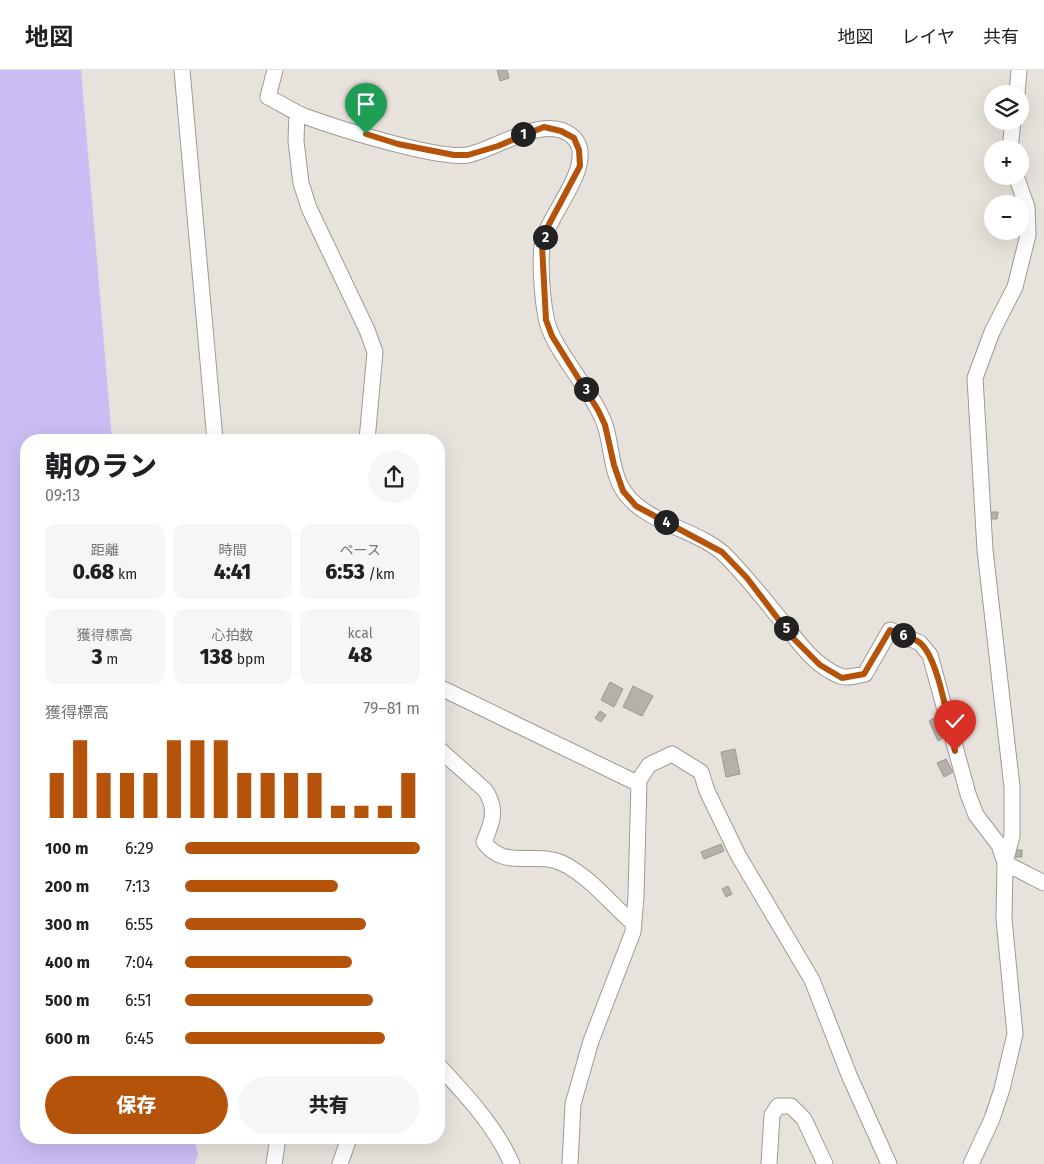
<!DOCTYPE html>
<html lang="ja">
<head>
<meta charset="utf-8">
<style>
  :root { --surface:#fff; --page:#f6f6f6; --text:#202124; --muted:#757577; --line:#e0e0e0; --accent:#b45309 }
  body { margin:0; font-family:"Fira Sans","Noto Sans JP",sans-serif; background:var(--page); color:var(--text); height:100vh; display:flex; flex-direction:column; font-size:19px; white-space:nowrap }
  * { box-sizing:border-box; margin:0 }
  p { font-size:16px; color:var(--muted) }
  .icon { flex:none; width:28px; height:28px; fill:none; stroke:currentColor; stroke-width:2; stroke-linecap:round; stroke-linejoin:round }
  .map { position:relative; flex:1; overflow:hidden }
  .drawer { position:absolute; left:20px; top:364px; width:425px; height:710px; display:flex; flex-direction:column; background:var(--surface); border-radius:20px; box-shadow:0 5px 20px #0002 }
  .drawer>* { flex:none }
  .fabs { position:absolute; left:984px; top:15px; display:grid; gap:10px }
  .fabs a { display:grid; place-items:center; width:45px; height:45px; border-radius:50%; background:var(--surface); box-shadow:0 5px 20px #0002; font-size:25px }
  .pin { position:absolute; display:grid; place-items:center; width:42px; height:42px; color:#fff; margin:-51px -21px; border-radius:50% 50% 50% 0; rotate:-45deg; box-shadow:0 0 5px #0007 }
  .pin .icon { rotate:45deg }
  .km { position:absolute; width:25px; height:25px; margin:-12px; border-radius:50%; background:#222; color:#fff; font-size:14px; line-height:25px; text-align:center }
  .round { display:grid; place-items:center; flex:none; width:52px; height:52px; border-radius:26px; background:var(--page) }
  .head { display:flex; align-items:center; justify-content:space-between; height:85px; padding:0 25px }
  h1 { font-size:28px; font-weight:800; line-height:38px }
  .stats { display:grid; grid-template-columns:repeat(3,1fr); gap:8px; height:85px; padding:5px 25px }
  .stats div { display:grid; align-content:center; border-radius:12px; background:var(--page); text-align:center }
  .stats b { font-size:21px; font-weight:800 }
  .stats small { font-size:14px; font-weight:400 }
  .stats p { font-size:14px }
  .chart { height:140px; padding:10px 25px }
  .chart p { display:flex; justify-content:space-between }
  .chart svg { width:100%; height:90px; margin-top:5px; stroke:var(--accent); stroke-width:6 }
  .button { display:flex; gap:10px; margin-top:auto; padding:10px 25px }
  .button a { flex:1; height:58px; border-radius:30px; background:var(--accent); color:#fff; font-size:20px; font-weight:800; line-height:58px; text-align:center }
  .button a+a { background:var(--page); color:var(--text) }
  ul { padding:0 25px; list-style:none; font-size:16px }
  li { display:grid; grid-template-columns:80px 60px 1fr; align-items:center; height:38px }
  li i { height:12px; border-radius:6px; background:var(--accent) }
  header { display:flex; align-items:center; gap:30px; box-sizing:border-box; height:70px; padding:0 25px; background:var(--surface); border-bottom:1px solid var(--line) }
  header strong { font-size:24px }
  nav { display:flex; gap:28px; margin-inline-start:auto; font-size:18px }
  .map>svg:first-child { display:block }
  .green { fill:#cabdf4 }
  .building { fill:#b6b0aa; stroke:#9e9992 }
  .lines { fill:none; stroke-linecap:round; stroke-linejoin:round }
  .minor-casing { stroke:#a09a94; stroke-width:17 }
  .minor { stroke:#fff; stroke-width:15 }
  .route-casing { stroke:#fff; stroke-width:10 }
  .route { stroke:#b45309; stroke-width:6 }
</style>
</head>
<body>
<header>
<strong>地図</strong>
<nav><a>地図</a><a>レイヤ</a><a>共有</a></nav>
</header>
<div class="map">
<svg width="1044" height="1094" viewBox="0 0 1044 1094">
  <rect width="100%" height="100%" fill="#e8e2dc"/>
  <!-- green -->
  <path class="green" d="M0,0H81L112,370H26V1068H194L198,1084L195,1094H0Z"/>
  <!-- building -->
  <path class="building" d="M497,0H507L509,8L500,11Z
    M989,442H998L997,449H988Z
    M610,612L623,619L614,637L601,630Z
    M633,616L653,626L642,646L623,637Z
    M600,641L606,645L601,652L595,648Z
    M940,645L949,665L938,671L929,651Z
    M735,679L740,704L726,707L721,682Z
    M946,689L953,702L944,707L937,693Z
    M721,774L724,781L704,789L701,782Z
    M1013,780H1022V787H1013Z
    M728,816L732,824L726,827L722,819Z"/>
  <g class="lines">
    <defs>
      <path id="minor" d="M182,0L215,370
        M275,0L268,27C280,33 292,41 304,46C337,58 438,90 468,85C497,79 548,41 574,68C598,94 546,146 542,175C540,196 542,227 546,247C551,279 593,320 605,355C612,376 611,404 625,423C649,456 701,459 728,488C749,510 769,535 788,559C802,577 817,597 840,606C847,609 857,605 865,604L890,560L920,573L930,585L968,724L976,745L999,775L1005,793L1004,849L1015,964L1002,1019L992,1049L971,1094
        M1017,24L1019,0
        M297,43L296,71L301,113L309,138L367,260L375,282L367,370
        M1010,79L1013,51
        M439,617L639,714
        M439,679L485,720C498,739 492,753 484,772C503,800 536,781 562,793C589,806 610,833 633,853
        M1005,793L1012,766V717L985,480L975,308L992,262L1015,217L1028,165L1027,137L1016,106
        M1005,793L1044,813
        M439,996C466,1025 496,1057 512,1094
        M274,1094L278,1068
        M340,1094L349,1068
        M570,1094L573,1034L591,971L633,862L636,827L639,710L649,695L672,684L701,702L707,721L738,785L812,910L849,1005L889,1094
        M769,1094L772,1045L778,1036H791L804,1049L825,1094"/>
    </defs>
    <!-- minor casing -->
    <use href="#minor" class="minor-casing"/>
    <!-- minor -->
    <use href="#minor" class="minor"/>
  </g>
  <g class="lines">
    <defs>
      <path id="route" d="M366,64L398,74L454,85H468L498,76L544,57L561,61L574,68L579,80L580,96L546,160L542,175L546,250L552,266L598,340L605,355L614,395L623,421L636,436L722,482L747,508L791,566L820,595L842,608L864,604L890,560C900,563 910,566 919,572C939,587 948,654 955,681"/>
    </defs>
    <!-- route casing -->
    <use href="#route" class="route-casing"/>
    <!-- route -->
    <use href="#route" class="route"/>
  </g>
</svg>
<div class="fabs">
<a><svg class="icon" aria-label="layers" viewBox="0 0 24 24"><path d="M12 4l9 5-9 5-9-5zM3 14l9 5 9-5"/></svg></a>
<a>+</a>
<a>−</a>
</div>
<div class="pin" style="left:366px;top:64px;background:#1e9e55"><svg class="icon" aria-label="arrive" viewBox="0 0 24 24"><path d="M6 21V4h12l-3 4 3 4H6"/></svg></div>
<div class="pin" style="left:955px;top:681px;background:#d93025"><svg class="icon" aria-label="check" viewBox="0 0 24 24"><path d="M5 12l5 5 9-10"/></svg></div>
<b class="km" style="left:523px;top:64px">1</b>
<b class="km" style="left:545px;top:167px">2</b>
<b class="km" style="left:586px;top:319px">3</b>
<b class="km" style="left:666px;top:452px">4</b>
<b class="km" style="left:786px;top:558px">5</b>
<b class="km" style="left:903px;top:565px">6</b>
<section class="drawer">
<div class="head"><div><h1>朝のラン</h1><p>09:13</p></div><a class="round"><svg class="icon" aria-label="share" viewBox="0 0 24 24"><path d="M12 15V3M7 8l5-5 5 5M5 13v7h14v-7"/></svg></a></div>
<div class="stats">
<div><p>距離</p><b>0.68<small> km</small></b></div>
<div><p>時間</p><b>4:41</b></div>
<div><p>ペース</p><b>6:53<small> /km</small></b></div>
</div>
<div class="stats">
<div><p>獲得標高</p><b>3<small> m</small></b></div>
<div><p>心拍数</p><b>138<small> bpm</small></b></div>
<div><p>kcal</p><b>48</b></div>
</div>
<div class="chart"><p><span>獲得標高</span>79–81 m</p>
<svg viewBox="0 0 160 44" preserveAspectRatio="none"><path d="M5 44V22M15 44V6M25 44V22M35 44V22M45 44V22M55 44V6M65 44V6M75 44V6M85 44V22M95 44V22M105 44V22M115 44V22M125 44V38M135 44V38M145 44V38M155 44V22"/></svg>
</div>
<ul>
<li><b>100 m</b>6:29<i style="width:100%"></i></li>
<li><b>200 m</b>7:13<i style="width:65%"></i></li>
<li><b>300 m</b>6:55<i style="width:77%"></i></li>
<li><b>400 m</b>7:04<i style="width:71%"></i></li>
<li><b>500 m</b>6:51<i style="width:80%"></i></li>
<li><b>600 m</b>6:45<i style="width:85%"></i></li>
</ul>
<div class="button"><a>保存</a><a>共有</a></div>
</section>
</div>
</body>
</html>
